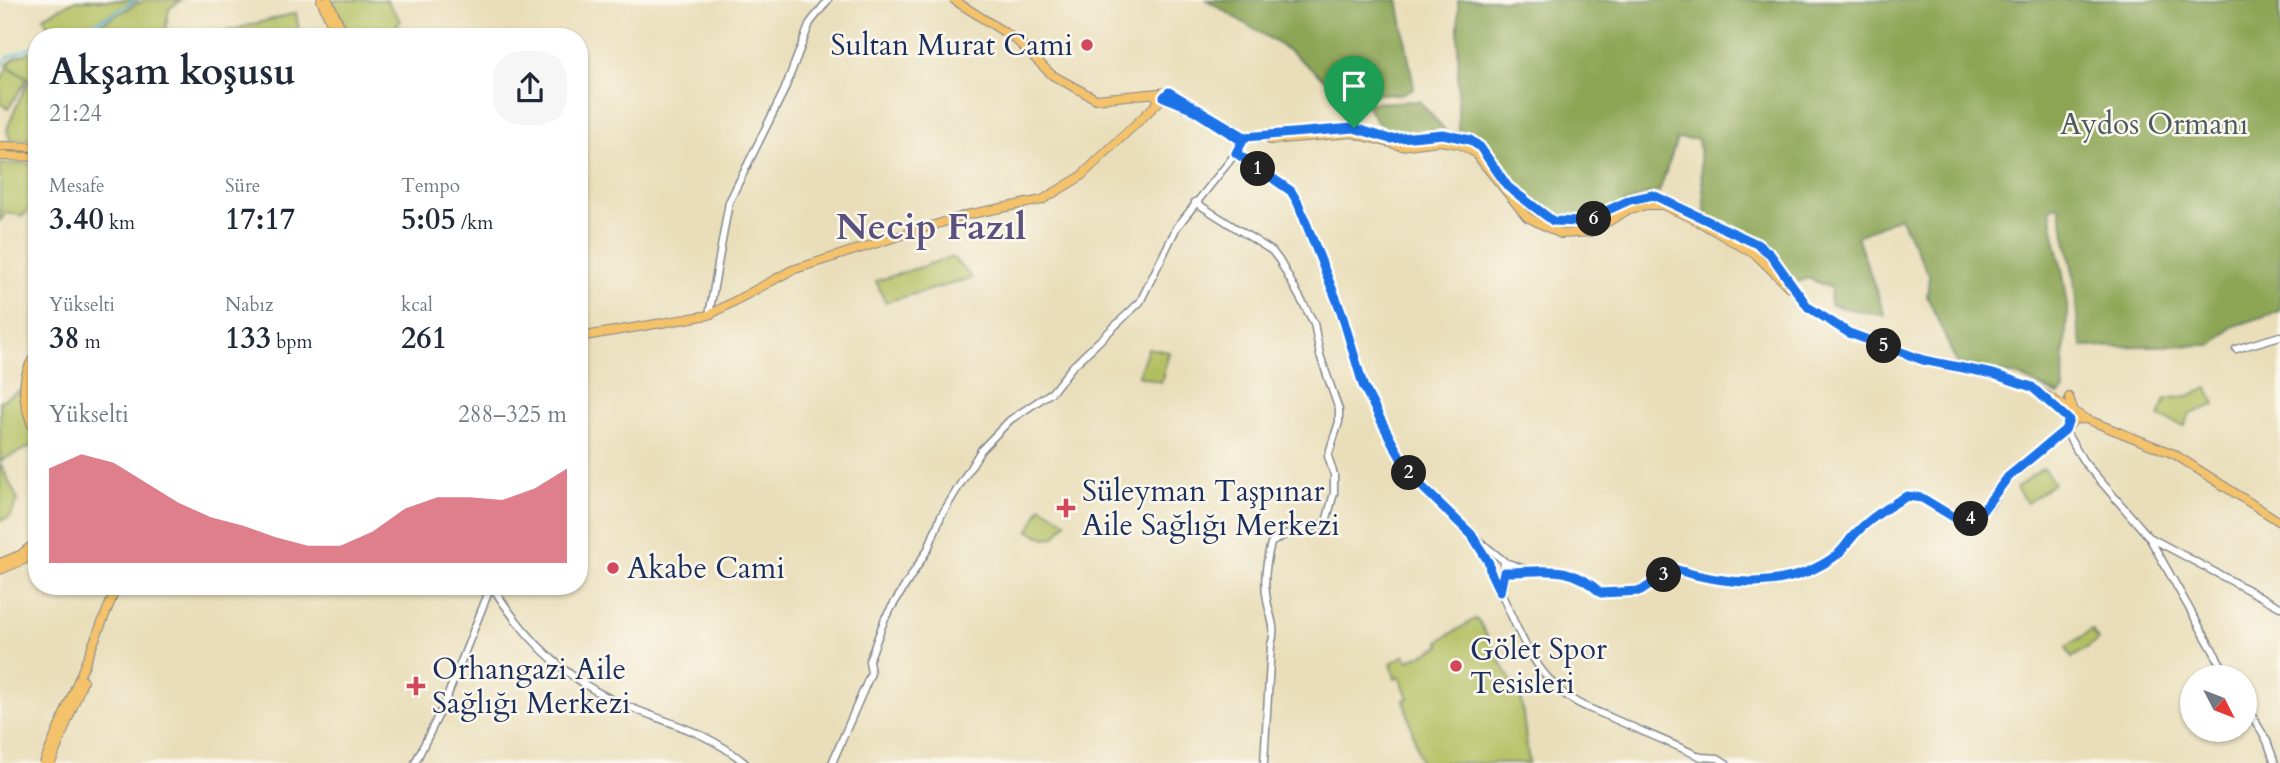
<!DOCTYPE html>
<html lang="tr">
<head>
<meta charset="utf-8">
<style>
  :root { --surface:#fff; --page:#f6f6f7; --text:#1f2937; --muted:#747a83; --accent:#d1495b }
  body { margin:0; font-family:Cardo,serif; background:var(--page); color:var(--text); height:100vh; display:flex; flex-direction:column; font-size:26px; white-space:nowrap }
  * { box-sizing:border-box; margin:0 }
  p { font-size:23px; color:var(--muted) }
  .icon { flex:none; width:38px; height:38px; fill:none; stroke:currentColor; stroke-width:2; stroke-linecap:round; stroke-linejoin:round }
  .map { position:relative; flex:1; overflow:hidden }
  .drawer { position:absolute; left:28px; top:28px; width:560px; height:567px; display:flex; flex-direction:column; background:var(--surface); border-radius:28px; box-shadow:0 2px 5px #0004 }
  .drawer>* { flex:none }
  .needle { width:46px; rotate:132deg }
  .buttons { position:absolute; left:2180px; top:665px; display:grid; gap:14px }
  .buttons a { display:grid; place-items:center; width:77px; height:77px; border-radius:50%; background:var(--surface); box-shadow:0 2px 5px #0004; font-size:35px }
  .pin { position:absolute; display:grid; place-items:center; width:60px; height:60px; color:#fff; margin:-72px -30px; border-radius:50% 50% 50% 0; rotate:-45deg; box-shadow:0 0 7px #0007 }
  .pin .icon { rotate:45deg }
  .km { position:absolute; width:35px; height:35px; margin:-18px; border-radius:50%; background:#222; color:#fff; font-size:19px; line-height:35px; text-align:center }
  .round { display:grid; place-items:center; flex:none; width:74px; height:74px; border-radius:28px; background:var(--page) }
  .head { display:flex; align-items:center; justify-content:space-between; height:119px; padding:0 21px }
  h1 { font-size:38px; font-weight:700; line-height:52px }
  .figures { display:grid; grid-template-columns:repeat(3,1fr); gap:10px; height:119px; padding:7px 21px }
  .figures div { display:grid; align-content:center }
  .figures b { font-size:30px; font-weight:700 }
  .figures small { font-size:19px; font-weight:400 }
  .figures p { font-size:19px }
  .chart { height:196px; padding:14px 21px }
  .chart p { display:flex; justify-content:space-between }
  .chart svg { width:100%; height:126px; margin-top:7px; fill:var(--accent); opacity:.7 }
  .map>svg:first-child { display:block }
  .green { fill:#b2bf61; stroke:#667760; stroke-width:2 }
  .forest { fill:#8da657; stroke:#546a5a; stroke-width:2 }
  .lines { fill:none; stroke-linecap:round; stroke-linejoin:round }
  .stream { stroke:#5fc4dc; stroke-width:2 }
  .minor-casing { stroke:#82868c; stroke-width:9 }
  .major-casing { stroke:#82868c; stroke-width:10 }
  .minor { stroke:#fff; stroke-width:6 }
  .major { stroke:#f4c26a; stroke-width:8 }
  .route-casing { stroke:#fff; stroke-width:14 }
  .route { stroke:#1a73e8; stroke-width:9 }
  .poi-dot { fill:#d1495b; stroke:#fbf7ec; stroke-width:2.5 }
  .labels { text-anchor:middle; stroke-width:5; stroke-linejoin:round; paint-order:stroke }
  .poi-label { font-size:30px; fill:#1b2f5e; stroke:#fbf7ec; text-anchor:start }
  .park-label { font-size:30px; fill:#485a5f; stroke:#fbf7ec }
  .district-label { font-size:37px; font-weight:bold; fill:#5a5181; stroke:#fbf7ec }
</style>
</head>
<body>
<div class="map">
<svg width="2280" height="763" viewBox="0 0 2280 763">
  <rect width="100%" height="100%" fill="#fbf7ec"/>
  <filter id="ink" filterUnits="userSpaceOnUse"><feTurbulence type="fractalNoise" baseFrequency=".0143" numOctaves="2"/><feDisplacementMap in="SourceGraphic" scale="14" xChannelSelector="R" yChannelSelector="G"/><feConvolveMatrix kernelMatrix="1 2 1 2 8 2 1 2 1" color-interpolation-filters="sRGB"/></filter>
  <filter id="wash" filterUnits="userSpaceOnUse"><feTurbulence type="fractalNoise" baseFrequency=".00686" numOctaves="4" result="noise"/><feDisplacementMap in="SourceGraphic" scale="28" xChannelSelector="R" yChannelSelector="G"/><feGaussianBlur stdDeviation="1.57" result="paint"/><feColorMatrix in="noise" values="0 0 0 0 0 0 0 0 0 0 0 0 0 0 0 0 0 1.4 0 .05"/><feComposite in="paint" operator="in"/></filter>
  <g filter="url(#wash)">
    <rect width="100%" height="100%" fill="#e9deb9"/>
    <!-- green -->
    <path class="green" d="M76,0H138L67,37H54L43,17Z
      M144,0H181L169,9L164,37H76Z
      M336,0H386L401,21L386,37H351L333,1Z
      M296,13L300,37H203Z
      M37,50V140H10L7,129C14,111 20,96 30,79L7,65L16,57Z
      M8,67L27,79L8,109L0,103V81Z
      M0,164H37V201L23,216L6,213L0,221Z
      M952,257L972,278L970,279L885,302L876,281Z
      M1148,348L1169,352L1161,382L1138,376Z
      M2208,388L2215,405L2190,414L2185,426L2159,417L2166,399L2188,396Z
      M19,391L36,444L0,461V401Z
      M0,463L18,500L10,517L0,521Z
      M2043,468L2054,483L2027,503L2016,488Z
      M1041,506L1066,522L1055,537L1045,538L1029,531Z
      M1475,619L1479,621L1521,699L1529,763H1421L1404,700L1408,698L1400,677L1395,679L1391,663L1405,655L1407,661L1441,646L1439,641Z
      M2092,630L2098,640L2072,658L2066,647Z"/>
    <!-- forest -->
    <path class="forest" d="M1207,0H1398L1414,88L1401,94H1355L1327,82L1291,52Z
      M1458,0H2280V311L2232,327L2213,345L2083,347L2078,328L2074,277L2059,206L2050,208C2053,239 2065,271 2067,304C2068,333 2061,361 2064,390L2058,395L2019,376L1957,364L1927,296L1929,275L1900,217L1857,236L1885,316L1830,305L1831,288L1808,278L1796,283L1769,250L1706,218L1698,139H1677L1659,192L1646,194L1592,218L1556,219L1525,199L1482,143L1458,128Z
      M1419,101L1445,130L1401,136L1383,131L1365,103Z"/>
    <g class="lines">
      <!-- stream -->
      <path class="stream" d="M61,37L110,16L135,0
        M0,66L10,56L37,45"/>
    </g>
  </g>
  <g filter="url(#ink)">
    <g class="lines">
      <defs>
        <path id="minor" d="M1236,153L1291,191L1298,203L1341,311L1363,385L1411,476L1472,535L1504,561V572L1494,575
          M1195,202L1272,251L1279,260L1314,323L1320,355L1339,410V422L1328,456L1334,475V493L1326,522C1305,532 1289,530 1271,543C1266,562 1263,581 1267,600C1270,618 1277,627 1271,645L1264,763
          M709,315L729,202L784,91L810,23L828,0
          M2236,349L2280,336
          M2150,539L2228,677
          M1476,542C1507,591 1520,666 1573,700C1585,708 1599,712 1612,718C1641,731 1671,743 1701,757L1718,758L1726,763
          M1505,562L1525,569
          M1504,572C1546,572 1567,562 1601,593L1641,591L1674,569C1727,586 1791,591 1838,554C1844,549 1849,540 1855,534C1870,518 1889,506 1907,496L1922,498L1960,521L1979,515L1990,505L2008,477L2065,431L2084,462L2149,537L2280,607
          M492,586C522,634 563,677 615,701C662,722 705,729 745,763
          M2245,704L2267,741L2275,763
          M415,763L445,702L491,586
          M832,763L871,673L869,661L885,618L928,549L941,516L981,450L1010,420L1052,392L1072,367L1140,302L1177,227L1236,153L1245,137"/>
        <path id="major" d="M321,0L337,37
          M328,0L345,37
          M954,0L1015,39L1052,75L1096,99L1169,92L1245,137L1354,128L1390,139L1443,134L1461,136L1480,147L1500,177L1519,198L1553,221L1582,222L1630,200L1653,195L1757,244L1770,254L1808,307L1849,333L1923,360L1993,374L2032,387L2086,419L2174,454L2280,522
          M1156,97H1164L1202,115
          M1270,140L1352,133L1401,146L1438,141L1459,144L1475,153L1527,217L1561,234L1591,232L1626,211L1646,205H1662L1692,218L1756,255L1790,288
          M0,146L37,147
          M0,156L37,157
          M579,337L709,315L792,270L966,215L1042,200L1080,177L1165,96
          M37,353C16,380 24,408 37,437
          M37,365L29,381L37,423
          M2045,398L2069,420L2086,419
          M2065,431L2076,417L2069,397
          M0,563L20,555L37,541
          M0,570L24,560L37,550
          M44,763L117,586
          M51,763L83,681"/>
      </defs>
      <!-- minor casing -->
      <use href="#minor" class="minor-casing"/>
      <!-- major casing -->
      <use href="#major" class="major-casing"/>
      <!-- minor -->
      <use href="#minor" class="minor"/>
      <!-- major -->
      <use href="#major" class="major"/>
    </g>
  </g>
  <g class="lines" filter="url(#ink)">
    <defs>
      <path id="route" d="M1354,128L1245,137L1242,141L1189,107L1164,97L1169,92L1245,137L1236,153L1291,191L1298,203L1341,311L1363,385L1392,442L1411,476L1472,535L1489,563L1490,571L1500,592L1504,572C1546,572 1567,562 1601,593L1641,591L1674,569C1728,586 1791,591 1838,554C1844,549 1849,540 1855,534C1870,518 1889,506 1907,496L1922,498L1960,521L1979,515L2008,477L2065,430L2069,420L2032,387L1993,374L1923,360L1849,333L1808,307L1770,254L1757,244L1653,195L1630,200L1582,222L1553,221L1508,187L1480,147L1470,140L1443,134L1390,139L1354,128"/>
    </defs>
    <!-- route casing -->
    <use href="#route" class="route-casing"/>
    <!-- route -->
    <use href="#route" class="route"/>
  </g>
  <!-- markers -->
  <g class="poi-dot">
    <circle cx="1087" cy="45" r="7"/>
    <path d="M1062.5 497.5h7v7h7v7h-7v7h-7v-7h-7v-7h7z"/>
    <circle cx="613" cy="568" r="7"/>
    <circle cx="1456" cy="666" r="7"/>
    <path d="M412.5 675.5h7v7h7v7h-7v7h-7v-7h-7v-7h7z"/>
  </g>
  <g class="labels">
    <!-- poi labels -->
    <g class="poi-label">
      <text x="1073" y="55" text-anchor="end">Sultan Murat Cami</text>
      <text x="1082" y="501">Süleyman Taşpınar<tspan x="1082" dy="34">Aile Sağlığı Merkezi</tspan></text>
      <text x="627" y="578">Akabe Cami</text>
      <text x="1470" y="659">Gölet Spor<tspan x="1470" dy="34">Tesisleri</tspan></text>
      <text x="432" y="679">Orhangazi Aile<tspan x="432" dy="34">Sağlığı Merkezi</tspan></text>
    </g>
    <!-- park labels -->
    <g class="park-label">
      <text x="2154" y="134">Aydos Ormanı</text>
    </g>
    <!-- district labels -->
    <g class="district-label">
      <text x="931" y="239">Necip Fazıl</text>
    </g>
  </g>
</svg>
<div class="buttons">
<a><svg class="needle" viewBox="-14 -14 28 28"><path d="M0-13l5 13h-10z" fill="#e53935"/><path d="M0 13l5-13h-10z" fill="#747a83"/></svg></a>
</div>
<div class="pin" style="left:1354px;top:128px;background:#1e9e55"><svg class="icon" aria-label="arrive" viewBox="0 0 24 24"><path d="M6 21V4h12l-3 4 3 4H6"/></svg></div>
<b class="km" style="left:1258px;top:169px">1</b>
<b class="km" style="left:1409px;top:473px">2</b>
<b class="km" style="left:1664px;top:575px">3</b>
<b class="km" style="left:1971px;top:519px">4</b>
<b class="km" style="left:1884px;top:346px">5</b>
<b class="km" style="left:1594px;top:219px">6</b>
<section class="drawer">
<div class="head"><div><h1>Akşam koşusu</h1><p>21:24</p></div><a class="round"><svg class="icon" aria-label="share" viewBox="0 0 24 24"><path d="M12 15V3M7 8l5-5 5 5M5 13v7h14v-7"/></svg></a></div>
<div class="figures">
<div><p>Mesafe</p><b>3.40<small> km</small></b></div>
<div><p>Süre</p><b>17:17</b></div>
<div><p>Tempo</p><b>5:05<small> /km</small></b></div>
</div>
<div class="figures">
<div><p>Yükselti</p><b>38<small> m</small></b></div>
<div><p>Nabız</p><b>133<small> bpm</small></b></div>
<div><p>kcal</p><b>261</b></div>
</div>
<div class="chart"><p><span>Yükselti</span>288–325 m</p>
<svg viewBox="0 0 160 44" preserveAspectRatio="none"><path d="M0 44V11L10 6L20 9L30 16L40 23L50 28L60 31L70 35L80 38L90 38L100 33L110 25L120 21L130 21L140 22L150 18L160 11V44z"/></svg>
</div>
</section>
</div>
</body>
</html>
